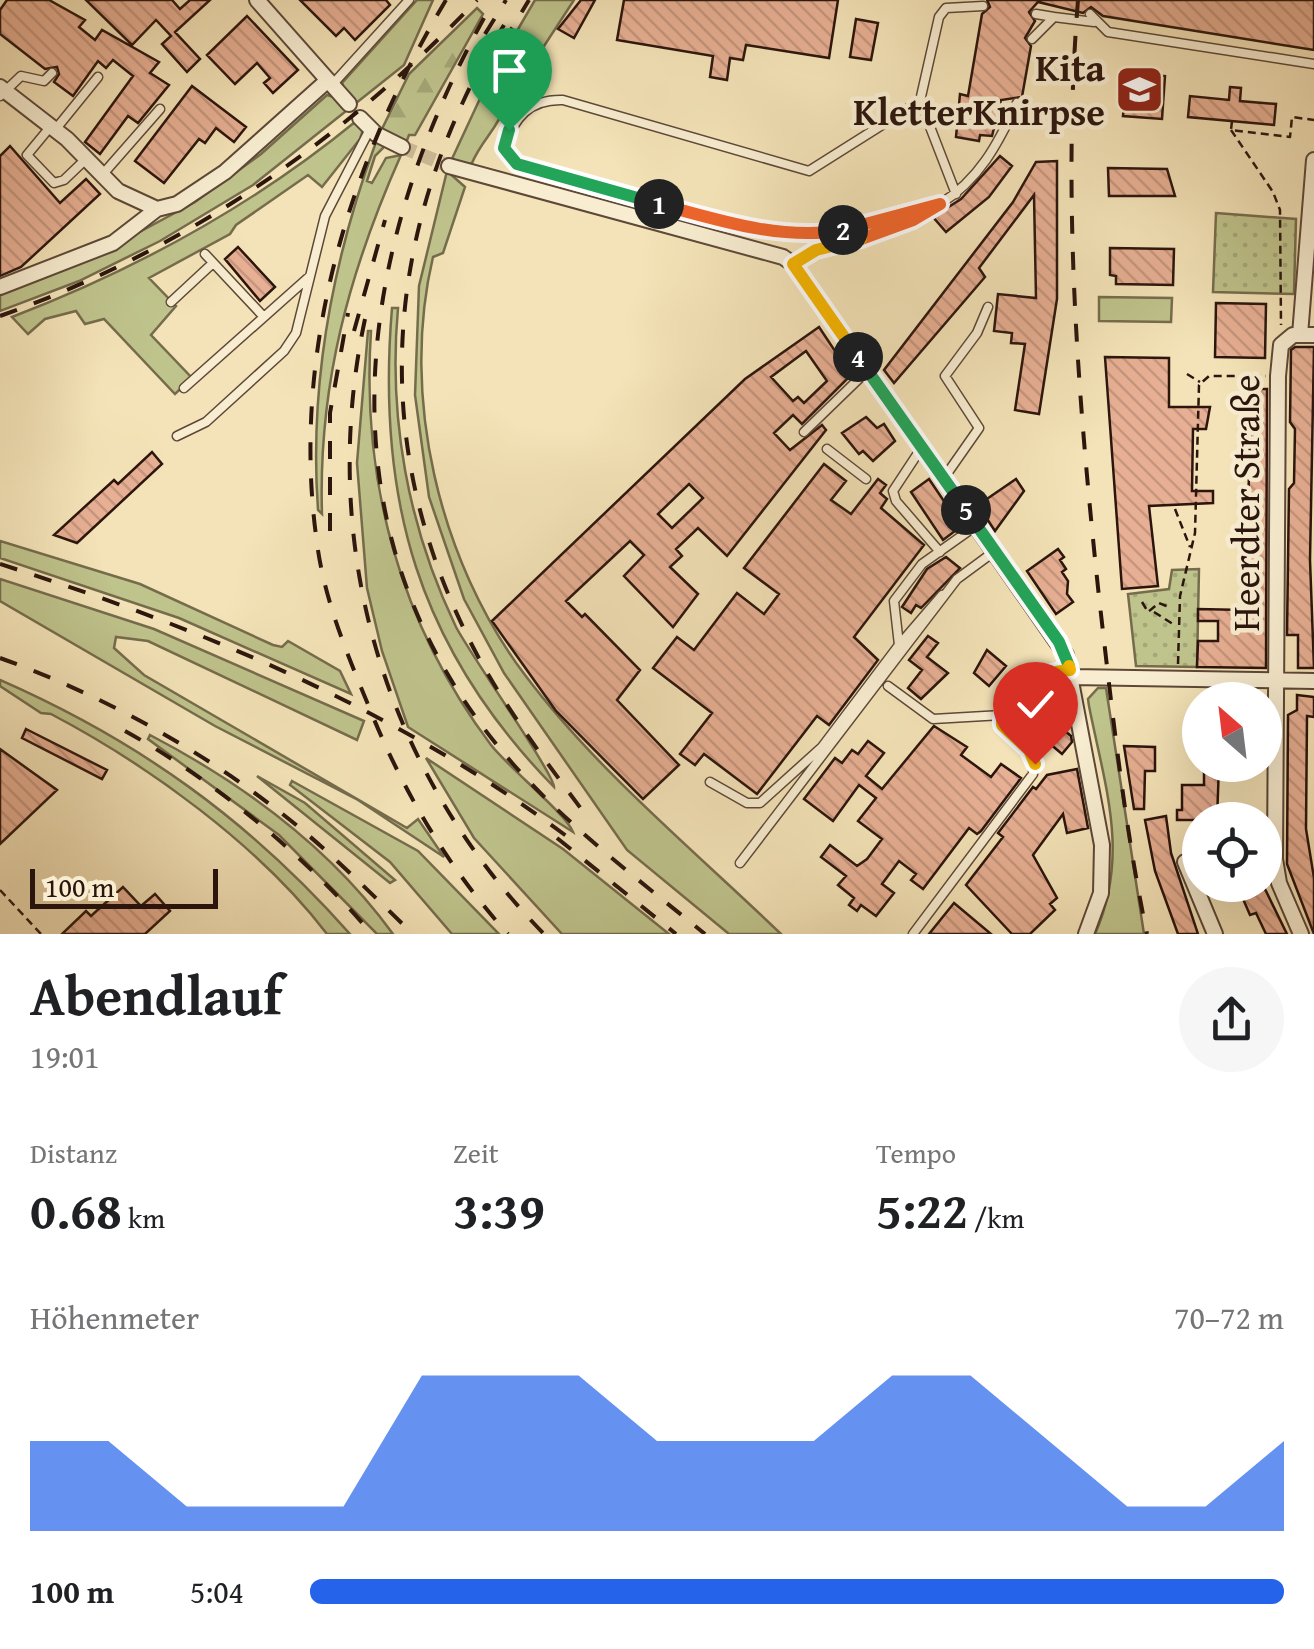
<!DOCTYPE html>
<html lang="de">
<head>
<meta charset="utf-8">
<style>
  :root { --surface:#fff; --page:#f6f6f6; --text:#202124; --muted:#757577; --accent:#2563eb }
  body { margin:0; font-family:"Gentium Book Plus",serif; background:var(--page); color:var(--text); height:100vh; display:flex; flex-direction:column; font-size:38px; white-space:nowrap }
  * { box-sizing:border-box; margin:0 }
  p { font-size:32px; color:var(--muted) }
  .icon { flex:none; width:55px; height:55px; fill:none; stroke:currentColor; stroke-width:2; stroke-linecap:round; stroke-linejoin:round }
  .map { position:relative; height:934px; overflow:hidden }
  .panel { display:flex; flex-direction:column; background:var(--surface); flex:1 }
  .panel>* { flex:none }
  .needle { width:65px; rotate:332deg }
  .tools { position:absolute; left:1182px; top:682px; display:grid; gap:20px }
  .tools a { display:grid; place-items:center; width:100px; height:100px; border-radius:50%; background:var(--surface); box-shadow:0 10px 40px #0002; font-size:50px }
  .scale { position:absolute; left:30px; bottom:25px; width:188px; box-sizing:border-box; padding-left:10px; border:5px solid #2b150d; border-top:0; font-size:28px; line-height:35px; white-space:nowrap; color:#2b150d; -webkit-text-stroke:8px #f8edd1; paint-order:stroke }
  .pin { position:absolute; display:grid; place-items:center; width:85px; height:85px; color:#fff; margin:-102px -42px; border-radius:50% 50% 50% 0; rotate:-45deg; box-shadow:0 0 10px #0007 }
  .pin .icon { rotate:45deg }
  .km { position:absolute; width:50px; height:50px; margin:-25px; border-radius:50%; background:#222; color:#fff; font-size:28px; line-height:50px; text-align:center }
  .round { display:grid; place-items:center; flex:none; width:105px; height:105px; border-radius:52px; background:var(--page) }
  .overview { display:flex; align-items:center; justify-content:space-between; height:170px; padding:0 30px }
  h1 { font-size:55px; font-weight:800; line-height:75px }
  .stats { display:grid; grid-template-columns:repeat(3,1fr); gap:15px; height:170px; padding:10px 30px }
  .stats div { display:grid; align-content:center }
  .stats b { font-size:50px; font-weight:800 }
  .stats small { font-size:28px; font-weight:400 }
  .stats p { font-size:28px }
  .chart { height:280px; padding:20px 30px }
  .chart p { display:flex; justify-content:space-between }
  .chart svg { width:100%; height:180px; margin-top:10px; fill:var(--accent); opacity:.7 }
  ul { padding:0 30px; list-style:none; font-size:32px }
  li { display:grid; grid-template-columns:160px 120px 1fr; align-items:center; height:75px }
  li i { height:25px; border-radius:12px; background:var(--accent) }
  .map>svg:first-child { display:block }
  .grass { fill:#bfc38c; stroke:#756c4c; stroke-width:2.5 }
  .forest { fill:url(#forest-firs); stroke:#756c4c; stroke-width:2.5 }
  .park { fill:url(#park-dots); stroke:#756c4c; stroke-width:2.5 }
  .building { fill:url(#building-back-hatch); stroke:#2b150d; stroke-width:2.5; fill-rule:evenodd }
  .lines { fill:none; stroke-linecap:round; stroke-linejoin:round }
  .street-tunnel { stroke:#ccba96; stroke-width:14; stroke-dasharray:14 7; stroke-linecap:butt }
  .lane-casing { stroke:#5d4838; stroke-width:11 }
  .street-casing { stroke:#5d4838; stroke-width:18 }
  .path { stroke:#2b150d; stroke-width:2.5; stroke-dasharray:8 5; stroke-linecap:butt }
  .lane { stroke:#f8edd1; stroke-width:8 }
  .street { stroke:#f8edd1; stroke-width:14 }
  .rail { stroke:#2b150d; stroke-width:4; stroke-dasharray:18 18; stroke-linecap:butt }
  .split-1-casing { stroke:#fff; stroke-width:20 }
  .split-2-casing { stroke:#fff; stroke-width:20 }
  .split-3-casing { stroke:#fff; stroke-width:20 }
  .split-4-casing { stroke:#fff; stroke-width:20 }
  .split-5-casing { stroke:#fff; stroke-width:20 }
  .split-6-casing { stroke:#fff; stroke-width:20 }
  .split-7-casing { stroke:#fff; stroke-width:20 }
  .split-1 { stroke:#22a559; stroke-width:12 }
  .split-2 { stroke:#f0652b; stroke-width:12 }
  .split-3 { stroke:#f0652b; stroke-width:12 }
  .split-4 { stroke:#f5b400; stroke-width:12 }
  .split-5 { stroke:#22a559; stroke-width:12 }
  .split-6 { stroke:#22a559; stroke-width:12 }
  .split-7 { stroke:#f5b400; stroke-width:12 }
  .labels { text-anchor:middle; stroke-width:9; stroke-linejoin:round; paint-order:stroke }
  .poi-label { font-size:38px; font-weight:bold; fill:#2b150d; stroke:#f8edd1; text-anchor:end }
  .street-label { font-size:38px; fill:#2b150d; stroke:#f8edd1 }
</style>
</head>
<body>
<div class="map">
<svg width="1314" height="934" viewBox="0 0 1314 934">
  <defs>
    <pattern id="forest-firs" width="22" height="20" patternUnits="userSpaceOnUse" patternTransform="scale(2.5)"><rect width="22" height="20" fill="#bfc38c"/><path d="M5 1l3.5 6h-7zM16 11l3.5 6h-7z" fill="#a4a778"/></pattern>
    <pattern id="park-dots" width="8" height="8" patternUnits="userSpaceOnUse" patternTransform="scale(2.5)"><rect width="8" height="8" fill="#bfc38c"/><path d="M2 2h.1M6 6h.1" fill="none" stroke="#a4a778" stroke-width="1.8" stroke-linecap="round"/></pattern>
    <pattern id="building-back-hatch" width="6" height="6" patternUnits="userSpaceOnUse" patternTransform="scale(2.5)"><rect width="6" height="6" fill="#e7af93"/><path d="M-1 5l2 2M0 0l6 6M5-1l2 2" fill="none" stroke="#c6967e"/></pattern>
  </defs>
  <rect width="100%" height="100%" fill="#f4e3b8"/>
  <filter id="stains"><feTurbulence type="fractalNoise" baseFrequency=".002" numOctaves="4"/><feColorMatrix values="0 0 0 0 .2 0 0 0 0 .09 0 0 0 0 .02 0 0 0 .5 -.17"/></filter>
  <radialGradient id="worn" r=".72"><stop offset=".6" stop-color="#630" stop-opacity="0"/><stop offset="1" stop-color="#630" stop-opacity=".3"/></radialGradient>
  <!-- grass -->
  <path class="grass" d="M417,0H433L404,65L253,185L160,241L79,281L0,311V290L95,256L195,202L261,154L327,95L337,98L345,92L342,83Z
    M535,0H574L505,106C498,128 481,141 472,163L465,166L451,161L490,77Z
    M355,122L363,130L360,139L322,187L308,175L236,225L230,234L149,278L176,306L151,335L192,378L175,394L104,319L85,324L76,311L45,319L28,334L12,317C137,269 251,207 355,122Z
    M376,142L385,146L375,156L367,181L372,183L386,158L401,155C349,272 318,385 322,514L318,510C309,385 333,259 376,142Z
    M447,171L465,187L443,253L433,257C400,396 439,561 525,675C597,771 695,851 781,934H729L627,850L504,673L464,599L429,497L415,395L419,286Z
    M1099,297L1172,298L1171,322L1099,321Z
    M392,308H398C388,418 408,527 456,627C470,654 554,774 554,787C418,648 376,499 392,308Z
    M368,331H371C361,481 400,624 491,745C509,768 566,814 573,832L408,727L382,651L367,588L357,463Z
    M0,541L140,584L273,645L282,647L288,641L340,671L351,694L179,618L0,558Z
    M0,579L154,629L364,721L357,740L148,641L116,637L114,648L144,675L407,828L418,819L444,857L358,800L215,726L0,601Z
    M0,680C139,741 249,820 350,934H327C260,846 148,765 51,714L41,713L0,686Z
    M1098,688H1106L1144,934H1095C1130,855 1105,787 1089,706L1088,699Z
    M150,735C244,784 330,847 393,934H377L279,835L148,739Z
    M426,758L563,849L669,934H562L474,838Z
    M257,776L305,803L395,880L390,883Z
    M292,781L418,851L499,934H452L390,862L290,785Z"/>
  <!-- forest -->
  <path class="forest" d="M477,8L483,14L415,135H409L406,143L381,131L409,74Z"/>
  <!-- park -->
  <path class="park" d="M1216,213L1296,219L1294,294L1213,292Z
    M1199,569L1197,667L1136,666L1128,594L1169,589L1172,570Z"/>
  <!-- building -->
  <path class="building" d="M7,0H49L85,20L79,27L95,40L102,30L159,62L150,73L169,85L138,123L128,116L100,154L85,142L133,76L113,60L106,68L98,61L73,96L54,82L59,74L57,67L45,69L0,34V10Z
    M86,0H172L180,9L190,0H210L175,32L200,59L187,72L162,44L171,36L156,20L132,45Z
    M300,0H386L390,5L355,40L344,28L336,36Z
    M581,0H595L574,38L558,29Z
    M624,0H838L829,58L746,45L743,60L730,58L727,80L710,77L713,56L617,40Z
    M987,0H1314V50L1103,16L1091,7L1083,13L1038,2L1029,12L1035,21L1025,38L1031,46L1022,97L1001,100L992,136L980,135L979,141L956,137L960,94L968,96L982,14L990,7Z
    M247,16L298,70L273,93L264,83L270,78L257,63L235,84L207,55Z
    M856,19L878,23L871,60L850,57Z
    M1127,72L1165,76L1162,119L1123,116Z
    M192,86L246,127L234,142L216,128L205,143L199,139L164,183L135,161Z
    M1230,87L1241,88L1240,101L1276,104L1274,125L1188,117L1190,96L1229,100Z
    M10,146L60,203L86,179L100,194L21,267L0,276V156Z
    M1000,156L1012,166L989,197L946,232L933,217L961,199Z
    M1057,161V299L1039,414L1015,410L1025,344L1011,343L1012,333L994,331L998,294L1036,298L1034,195L979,268L985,277L894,383L884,370L1013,202L1036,162Z
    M1108,168L1167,169L1175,196H1109Z
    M238,247L275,287L260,301L225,259Z
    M1110,248L1174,249L1173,285L1116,284V276L1110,275Z
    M1216,303L1266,304L1265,358L1215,357Z
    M819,327L851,375L802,424L793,415L774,433L790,450L822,425L826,430L727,556L698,528L676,549L682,556L670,567L698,594L673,627L624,576L644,555L630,541L566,601L582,617L585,614L640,670L617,700L679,765L643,799L556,711L492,621L745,379ZM806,351L827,381L804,403L798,397L793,401L771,377ZM689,484L703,498L672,528L658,514Z
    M1295,347H1314L1310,560L1314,668H1298V635H1287L1289,489L1294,483L1295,429L1290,422L1291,350Z
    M1105,357L1169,358V407H1210L1206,429H1193L1192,491H1213V503L1149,506L1158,586L1122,589Z
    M1246,389H1267L1266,668L1197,667L1198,641H1218V621H1198V609L1245,610L1251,406Z
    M866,417L877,428L884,424L895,441L873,461L863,451L859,454L842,433Z
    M152,452L162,464L77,543L54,535L114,480L118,484Z
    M824,464L846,481L831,500L851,514L878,479L886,485L880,493L887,499L881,508L924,545L854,637L878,660L829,725L817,716L757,794L704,754L695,765L680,754L712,713L653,668L677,637L694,650L737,593L764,614L779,594L744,568Z
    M929,479L958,522L952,526L955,531L943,540L911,492Z
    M1016,479L1024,491L995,531L978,505Z
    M1058,549L1064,557L1060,560L1066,569L1062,572L1068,581L1067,594L1073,602L1056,614L1027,571Z
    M946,557L960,568L921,608L916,605L911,613L902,607L927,569Z
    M928,636L938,643L927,657L948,673L921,699L908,688L922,670L909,660Z
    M987,650L1006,666L989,686L974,673Z
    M1297,695L1314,697V717L1307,716L1306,829L1314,878V934L1287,864L1288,715L1297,710Z
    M1028,701L1071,736L1072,742L1062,754L1016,715Z
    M934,726L967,747L961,755L991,777L1001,764L1021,778L981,831L977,834L969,828L923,889L911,880L916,874L899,861L882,884L894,893L876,916L861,905L857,911L849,905L854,898L838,885L846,876L821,857L830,845L857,866L867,859L882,839L858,821L876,798L859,785L833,821L804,799L835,758L842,763L852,750L858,754L868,741L884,753L866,776L882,789Z
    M26,729L107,770L102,779L22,738Z
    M1124,746L1155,747V771H1145L1144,809H1134Z
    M0,749L57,790L0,844Z
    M1204,765H1219L1217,820H1177V810H1182V785H1204Z
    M1077,769L1088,828L1067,833L1063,814L1033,855L1057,898L1050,904L1055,910L1030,934H1012L966,885L1003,837L998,833L1033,787L1036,789L1047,775Z
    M1166,816L1171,853L1198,934H1178L1155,871L1145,820Z
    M1237,885H1263L1287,934H1266L1256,913L1250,915Z
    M123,887L141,906L155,894L170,911L145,934H62L86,911L91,916Z
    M954,903L991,934H929Z"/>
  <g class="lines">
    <!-- street-tunnel -->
    <path class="street-tunnel" d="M402,147L449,166"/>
    <defs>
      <path id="lane" d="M1036,14L1054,17
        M1090,14L1108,32L1314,64
        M1032,39L1054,17L1094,22
        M332,85L409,0
        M0,96L21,76L44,81L52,73
        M920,101L956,194
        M51,126L27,155L54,183L64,180L87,158
        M55,130L98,77
        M103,174L160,109
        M940,204C906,215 873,227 837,232C743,243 609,190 517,164L504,148C514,117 530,99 563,100L809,171L920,101L939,17L946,8L983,6
        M940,204C979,180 998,144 1017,103
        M205,254L263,316
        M793,264C833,236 886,237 928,211
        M171,302L213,263
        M184,388L310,276
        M804,432L868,370
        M177,436L206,422L284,351L296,333L325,216L370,129
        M922,447L893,491L896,501L940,552
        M827,449L866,479
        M944,478L979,428L945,376L977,333L988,307
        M899,645L942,595
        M888,686L933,719L1002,715
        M710,782L747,803H760L822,747L899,645L894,601L922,564L977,525
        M740,863L957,579L995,551
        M913,934L1033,774L1034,756L1002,725V715L1017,695"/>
      <path id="street" d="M257,0L349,104
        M0,87L67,139L118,191L157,209L177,204L225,172L328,80
        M360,118L376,134L402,147
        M449,166L783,257L793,264L1066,655L1102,845L1101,893L1086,934
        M0,287L113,243L157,209
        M1300,335L1314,160
        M1072,677L1314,681
        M1017,695L1040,675L1071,670
        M1200,859L1185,862L1215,934
        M1301,934L1279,883L1275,859L1278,376L1281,345L1293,335H1314"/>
    </defs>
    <!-- lane casing -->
    <use href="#lane" class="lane-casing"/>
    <!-- street casing -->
    <use href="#street" class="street-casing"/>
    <!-- path -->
    <path class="path" d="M1232,121L1231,130L1290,137L1292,117L1314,120
      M1231,130L1273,192L1280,210L1281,325
      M1187,374L1200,382
      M1175,509L1190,547
      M1142,602L1148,612L1159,603L1169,607
      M1154,612L1176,626
      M1178,664L1180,596L1195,533L1199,385L1209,376H1266
      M0,890L41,934"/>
    <!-- lane -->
    <use href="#lane" class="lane"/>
    <!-- street -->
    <use href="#street" class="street"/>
    <!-- rail -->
    <path class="rail" d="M446,0C349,162 290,353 317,543C324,598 346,651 367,702C400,786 447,867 508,934
      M1078,0C1062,199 1078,399 1099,597C1112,709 1124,824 1147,934
      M484,18C350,262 316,540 513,764C570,828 639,880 705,934
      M504,25C388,217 365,427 465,631C496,696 542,756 585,814
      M485,34L506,0
      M503,43L529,0
      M0,316C184,251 343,141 477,0
      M365,319C317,544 383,769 544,934
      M354,331L385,220
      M330,531V413L348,313
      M0,564C204,629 401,711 573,841
      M0,658C97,693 195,746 276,809C326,847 368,891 413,934
      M125,731C217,782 304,855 372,934
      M557,838L676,934"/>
  </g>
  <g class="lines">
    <defs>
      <path id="split-1" d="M509,130L504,148L517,164L659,204"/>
      <path id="split-2" d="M659,204C718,220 782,241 843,230"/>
      <path id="split-3" d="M843,230L940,204L913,220L861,239"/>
      <path id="split-4" d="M858,357L793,264L816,250L861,239"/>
      <path id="split-5" d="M858,357L966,510"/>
      <path id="split-6" d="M966,510L1059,642L1069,666"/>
      <path id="split-7" d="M1035,764L1029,750L1002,725C1000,692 1042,671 1070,670L1069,666"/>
    </defs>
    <!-- split-1 casing -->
    <use href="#split-1" class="split-1-casing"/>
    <!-- split-2 casing -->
    <use href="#split-2" class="split-2-casing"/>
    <!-- split-3 casing -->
    <use href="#split-3" class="split-3-casing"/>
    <!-- split-4 casing -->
    <use href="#split-4" class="split-4-casing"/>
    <!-- split-5 casing -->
    <use href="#split-5" class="split-5-casing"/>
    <!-- split-6 casing -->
    <use href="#split-6" class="split-6-casing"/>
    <!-- split-7 casing -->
    <use href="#split-7" class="split-7-casing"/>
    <!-- split-1 -->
    <use href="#split-1" class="split-1"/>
    <!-- split-2 -->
    <use href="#split-2" class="split-2"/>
    <!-- split-3 -->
    <use href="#split-3" class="split-3"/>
    <!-- split-4 -->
    <use href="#split-4" class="split-4"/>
    <!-- split-5 -->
    <use href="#split-5" class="split-5"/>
    <!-- split-6 -->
    <use href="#split-6" class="split-6"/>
    <!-- split-7 -->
    <use href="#split-7" class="split-7"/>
  </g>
  <!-- icons -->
  <defs>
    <symbol id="school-square" viewBox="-11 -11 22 22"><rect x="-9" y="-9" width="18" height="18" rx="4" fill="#8f2418" stroke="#f8edd1"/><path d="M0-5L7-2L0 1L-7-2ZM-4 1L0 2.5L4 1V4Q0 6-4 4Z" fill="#fff"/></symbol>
  </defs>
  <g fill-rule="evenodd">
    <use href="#school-square" x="1112" y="62" width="55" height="55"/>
  </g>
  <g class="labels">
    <!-- poi labels -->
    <g class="poi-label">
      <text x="1105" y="81">Kita<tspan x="1105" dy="44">KletterKnirpse</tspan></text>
    </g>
    <!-- street labels -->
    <g class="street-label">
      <text transform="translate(1246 503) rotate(-90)" y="13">Heerdter Straße</text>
    </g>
  </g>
  <rect width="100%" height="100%" filter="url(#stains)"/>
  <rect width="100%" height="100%" fill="url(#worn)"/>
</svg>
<div class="tools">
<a><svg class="needle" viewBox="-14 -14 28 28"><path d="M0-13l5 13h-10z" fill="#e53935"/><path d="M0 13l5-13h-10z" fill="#757577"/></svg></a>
<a><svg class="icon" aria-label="locate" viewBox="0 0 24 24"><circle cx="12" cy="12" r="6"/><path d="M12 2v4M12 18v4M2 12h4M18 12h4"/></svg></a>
</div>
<div class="scale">100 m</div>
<div class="pin" style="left:509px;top:130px;background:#1e9e55"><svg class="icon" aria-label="arrive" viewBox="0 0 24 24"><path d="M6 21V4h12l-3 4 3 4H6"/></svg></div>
<div class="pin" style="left:1035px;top:764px;background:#d93025"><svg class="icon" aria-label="check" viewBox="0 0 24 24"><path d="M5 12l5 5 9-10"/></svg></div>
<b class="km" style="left:659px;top:204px">1</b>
<b class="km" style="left:843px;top:230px">2</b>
<b class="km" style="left:858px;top:357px">4</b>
<b class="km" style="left:966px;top:510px">5</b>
</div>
<section class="panel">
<div class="overview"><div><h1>Abendlauf</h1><p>19:01</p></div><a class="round"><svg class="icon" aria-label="share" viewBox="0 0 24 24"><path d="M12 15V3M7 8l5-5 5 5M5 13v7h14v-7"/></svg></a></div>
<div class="stats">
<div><p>Distanz</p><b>0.68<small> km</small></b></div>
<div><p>Zeit</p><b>3:39</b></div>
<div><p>Tempo</p><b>5:22<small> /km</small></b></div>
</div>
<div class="chart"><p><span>Höhenmeter</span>70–72 m</p>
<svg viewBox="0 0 160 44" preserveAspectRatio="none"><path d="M0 44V22L10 22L20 38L30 38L40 38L50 6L60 6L70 6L80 22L90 22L100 22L110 6L120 6L130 22L140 38L150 38L160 22V44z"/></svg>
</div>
<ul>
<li><b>100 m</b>5:04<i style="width:100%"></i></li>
</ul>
</section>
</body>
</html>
